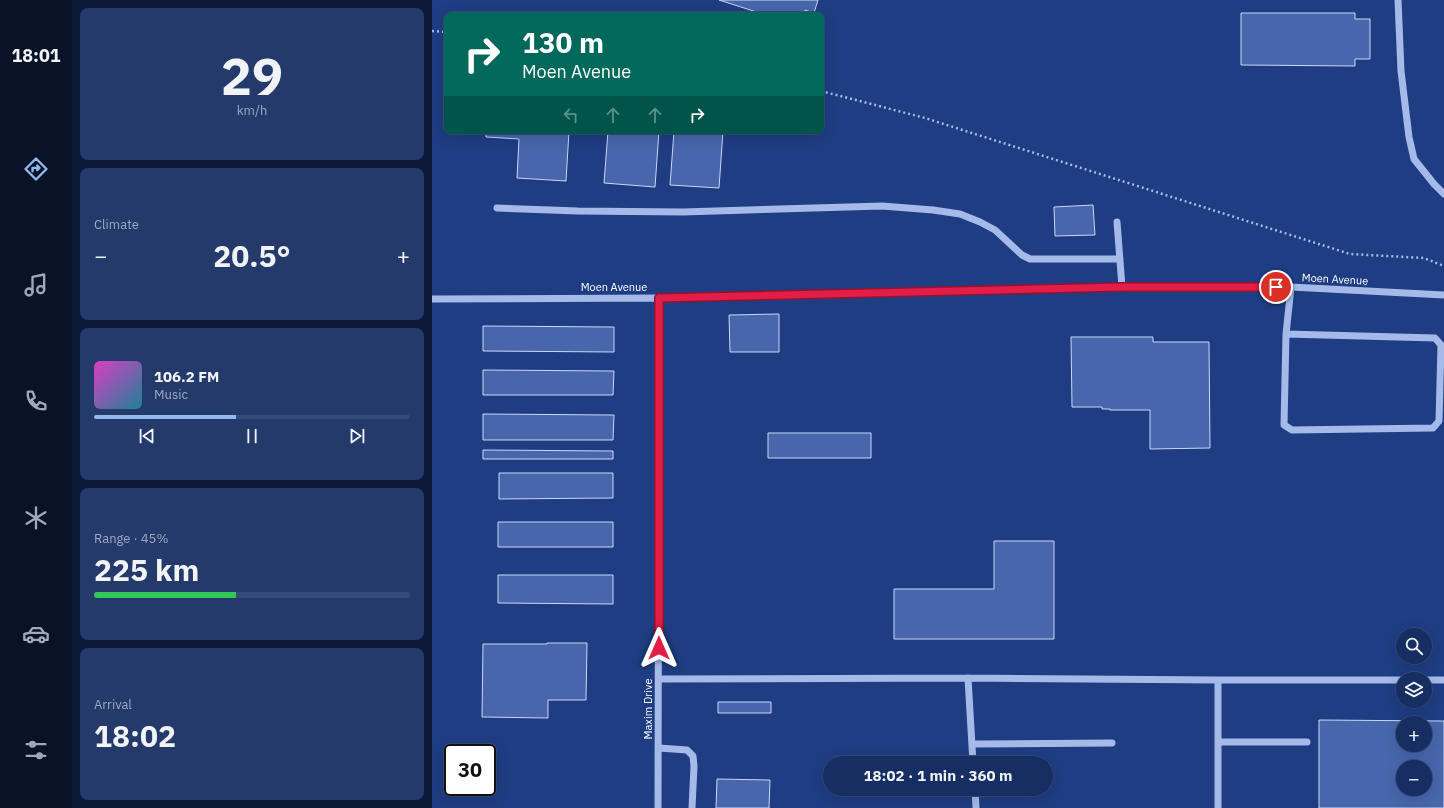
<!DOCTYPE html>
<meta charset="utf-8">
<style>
body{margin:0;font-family:"IBM Plex Sans",sans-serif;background:#233a6b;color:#f1f3f6;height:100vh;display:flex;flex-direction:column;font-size:15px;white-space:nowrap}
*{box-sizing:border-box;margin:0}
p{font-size:13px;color:#9ea8be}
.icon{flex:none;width:22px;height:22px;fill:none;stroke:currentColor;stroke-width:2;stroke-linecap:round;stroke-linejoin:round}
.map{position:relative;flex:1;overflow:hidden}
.panel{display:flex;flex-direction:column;gap:8px;padding:8px;background:#0c1936;width:360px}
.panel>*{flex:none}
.hud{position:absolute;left:12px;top:12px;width:380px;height:122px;border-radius:8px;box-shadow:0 4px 16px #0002,0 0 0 1px #354a77;background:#00695c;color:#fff;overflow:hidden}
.controls{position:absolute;left:964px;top:628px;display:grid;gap:8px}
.controls a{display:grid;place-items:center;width:36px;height:36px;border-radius:50%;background:#162e62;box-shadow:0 4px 16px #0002,0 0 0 1px #354a77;font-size:20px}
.speed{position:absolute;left:12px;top:744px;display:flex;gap:8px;font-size:20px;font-weight:700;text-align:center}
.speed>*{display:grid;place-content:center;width:52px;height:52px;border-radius:50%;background:#162e62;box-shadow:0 4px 16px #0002,0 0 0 1px #354a77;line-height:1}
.speed .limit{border:2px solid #111;border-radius:6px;background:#fff;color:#111}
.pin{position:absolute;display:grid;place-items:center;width:34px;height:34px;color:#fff;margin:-17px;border:2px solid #fff;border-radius:50%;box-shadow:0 1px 4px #0007}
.me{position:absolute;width:44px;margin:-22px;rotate:0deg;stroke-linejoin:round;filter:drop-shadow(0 0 3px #0008)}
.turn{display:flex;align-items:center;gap:14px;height:84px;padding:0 12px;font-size:18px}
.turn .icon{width:52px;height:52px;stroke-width:2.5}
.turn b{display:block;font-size:28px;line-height:34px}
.lanes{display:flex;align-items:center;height:38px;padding:0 12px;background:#0003;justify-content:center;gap:20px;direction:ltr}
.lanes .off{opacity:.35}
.big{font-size:30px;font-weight:700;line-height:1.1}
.panel .card{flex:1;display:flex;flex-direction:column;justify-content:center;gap:6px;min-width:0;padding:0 14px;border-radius:8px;background:#233a6b}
.panel .dial{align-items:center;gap:0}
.dial b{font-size:52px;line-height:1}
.song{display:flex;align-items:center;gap:12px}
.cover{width:48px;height:48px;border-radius:6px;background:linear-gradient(135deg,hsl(310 70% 55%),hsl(190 70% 35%))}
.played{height:4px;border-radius:2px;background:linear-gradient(90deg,#90b9f0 45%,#354a77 45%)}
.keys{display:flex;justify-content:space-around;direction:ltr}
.heat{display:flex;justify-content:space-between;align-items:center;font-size:22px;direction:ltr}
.charge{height:6px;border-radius:3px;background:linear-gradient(90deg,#34c759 45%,#354a77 0)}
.trip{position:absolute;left:391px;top:756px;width:230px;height:40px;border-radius:20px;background:#162e62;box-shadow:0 4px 16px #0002,0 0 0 1px #354a77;font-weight:700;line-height:40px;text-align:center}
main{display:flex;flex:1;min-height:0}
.menu{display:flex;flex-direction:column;width:72px;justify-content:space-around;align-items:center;background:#091227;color:#9ea8be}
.menu .icon{width:28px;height:28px}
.menu .current{color:#90b9f0}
.menu b{font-size:18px;color:#f1f3f6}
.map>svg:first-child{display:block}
.building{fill:#4766ac;stroke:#c9d8f7;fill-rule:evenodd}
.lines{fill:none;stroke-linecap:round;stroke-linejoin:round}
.path{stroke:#a5bae9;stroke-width:2.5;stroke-dasharray:2 3;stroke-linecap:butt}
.minor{stroke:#a5bae9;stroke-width:7}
.route-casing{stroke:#92132f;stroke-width:10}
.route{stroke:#e11d48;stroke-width:7}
.labels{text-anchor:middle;stroke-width:4;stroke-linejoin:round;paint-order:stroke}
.street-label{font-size:11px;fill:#fff;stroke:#1e3d83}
</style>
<main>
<nav class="menu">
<b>18:01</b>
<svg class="icon current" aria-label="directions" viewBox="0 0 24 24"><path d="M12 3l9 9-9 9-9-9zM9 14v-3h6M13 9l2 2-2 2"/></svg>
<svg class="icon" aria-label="music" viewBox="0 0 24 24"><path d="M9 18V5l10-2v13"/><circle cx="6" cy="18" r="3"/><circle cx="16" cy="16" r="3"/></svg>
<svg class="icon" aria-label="phone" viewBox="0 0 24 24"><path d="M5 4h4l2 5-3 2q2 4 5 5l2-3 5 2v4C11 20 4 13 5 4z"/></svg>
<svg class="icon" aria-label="climate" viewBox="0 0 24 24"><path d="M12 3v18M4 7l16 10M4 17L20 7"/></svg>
<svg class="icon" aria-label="car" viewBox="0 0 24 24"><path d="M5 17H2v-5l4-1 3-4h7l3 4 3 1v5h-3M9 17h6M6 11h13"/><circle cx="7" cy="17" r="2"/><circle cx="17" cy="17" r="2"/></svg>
<svg class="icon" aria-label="filters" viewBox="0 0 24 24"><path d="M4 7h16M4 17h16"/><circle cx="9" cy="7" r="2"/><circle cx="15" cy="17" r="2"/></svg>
</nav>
<section class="panel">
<div class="card dial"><b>29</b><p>km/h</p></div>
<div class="card"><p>Climate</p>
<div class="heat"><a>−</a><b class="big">20.5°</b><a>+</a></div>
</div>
<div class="card">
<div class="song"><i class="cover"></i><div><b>106.2 FM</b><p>Music</p></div></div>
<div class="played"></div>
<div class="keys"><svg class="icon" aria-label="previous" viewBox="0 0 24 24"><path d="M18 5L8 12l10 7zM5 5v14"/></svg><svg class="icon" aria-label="pause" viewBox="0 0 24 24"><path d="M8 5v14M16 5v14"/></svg><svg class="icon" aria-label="next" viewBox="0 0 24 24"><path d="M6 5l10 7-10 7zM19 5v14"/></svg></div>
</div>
<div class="card"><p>Range · 45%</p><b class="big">225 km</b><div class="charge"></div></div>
<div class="card"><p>Arrival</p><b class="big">18:02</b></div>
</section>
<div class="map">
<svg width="1012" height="808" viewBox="0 0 1012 808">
<rect width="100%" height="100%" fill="#1e3d83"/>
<path class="building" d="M287,0H386L382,13L373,10L371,15H334Z
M809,13H923V19H938V59H923V66L809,65Z
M54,131H137L134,181L85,178L87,139L54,137Z
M176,131H227L223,187L172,183Z
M242,131H291L287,188L238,185Z
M661,205L663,235L623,236L622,207Z
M347,314V352H298L297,315Z
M51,326L182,327V352L51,351Z
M639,337H721V342H777L778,448L718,449V410H678V409H670V407H640Z
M51,370L182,371L181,395H51Z
M51,414L182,415L181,440H51Z
M336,433H439V458H336Z
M51,450L181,451V459H51Z
M67,473H181V498L67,499Z
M66,522H181V547H66Z
M562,541H622V639H462V589H562Z
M66,575H181V604L66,603Z
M115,643H155L154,700H116V718L50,717L51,644H115Z
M286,702H339V713H286Z
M887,720L1012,721V808H887ZM971,723H993V745H971ZM971,767H993V789H971Z
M285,779L338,780L337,808H284Z"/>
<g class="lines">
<path class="path" d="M0,31L15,32
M389,91L493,118L918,254L992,258L1012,266"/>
<path class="minor" d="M966,0L969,71L977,137L982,159L1002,184L1012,194
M65,208L146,211L251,212L450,206L501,210L528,214L548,222L563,230L590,255L598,259H688
M685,222L690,287
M0,299L227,298L690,287H859L1012,295
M854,334L1003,338L1009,345L1007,421L1001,428L860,430L852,425L854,334L859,287
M536,678L541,763
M227,679L536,678L786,680V808
M786,680H971
M993,680H1012
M786,742H875
M540,744L680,743
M227,748L255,750L261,756L262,766L260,808
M543,789L544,808
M226,808L227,298"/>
</g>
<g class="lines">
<g class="route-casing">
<path id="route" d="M227,648V298L690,287H844"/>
</g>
<use href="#route" class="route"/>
</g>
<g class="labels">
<g class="street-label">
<text transform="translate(903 279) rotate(3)" y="4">Moen Avenue</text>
<text x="182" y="291">Moen Avenue</text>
<text transform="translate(216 709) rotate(-90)" y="4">Maxim Drive</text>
</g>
</g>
</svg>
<div class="controls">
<a><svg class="icon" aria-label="search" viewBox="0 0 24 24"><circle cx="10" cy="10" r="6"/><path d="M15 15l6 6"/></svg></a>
<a><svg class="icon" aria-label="layers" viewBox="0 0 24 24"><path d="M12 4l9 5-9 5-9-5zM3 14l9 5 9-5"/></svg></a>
<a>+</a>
<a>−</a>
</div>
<div class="speed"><div class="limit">30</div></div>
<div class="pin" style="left:844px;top:287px;background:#d93025"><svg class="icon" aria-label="arrive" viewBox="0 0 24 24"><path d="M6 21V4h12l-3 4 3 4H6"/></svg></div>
<svg class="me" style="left:227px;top:648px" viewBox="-20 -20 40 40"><path d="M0-17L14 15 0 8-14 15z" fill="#e11d48" stroke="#fff" stroke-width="4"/></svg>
<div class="trip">18:02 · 1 min · 360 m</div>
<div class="hud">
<div class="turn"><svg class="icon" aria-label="right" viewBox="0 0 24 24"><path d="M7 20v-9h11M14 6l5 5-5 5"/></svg><div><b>130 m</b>Moen Avenue</div></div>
<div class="lanes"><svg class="icon off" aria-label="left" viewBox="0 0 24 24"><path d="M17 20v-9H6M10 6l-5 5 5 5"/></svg><svg class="icon off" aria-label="ahead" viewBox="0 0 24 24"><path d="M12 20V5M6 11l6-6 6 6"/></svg><svg class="icon off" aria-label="ahead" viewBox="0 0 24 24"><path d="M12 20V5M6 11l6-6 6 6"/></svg><svg class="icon" aria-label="right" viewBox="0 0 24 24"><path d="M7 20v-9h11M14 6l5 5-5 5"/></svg></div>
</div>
</div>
</main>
